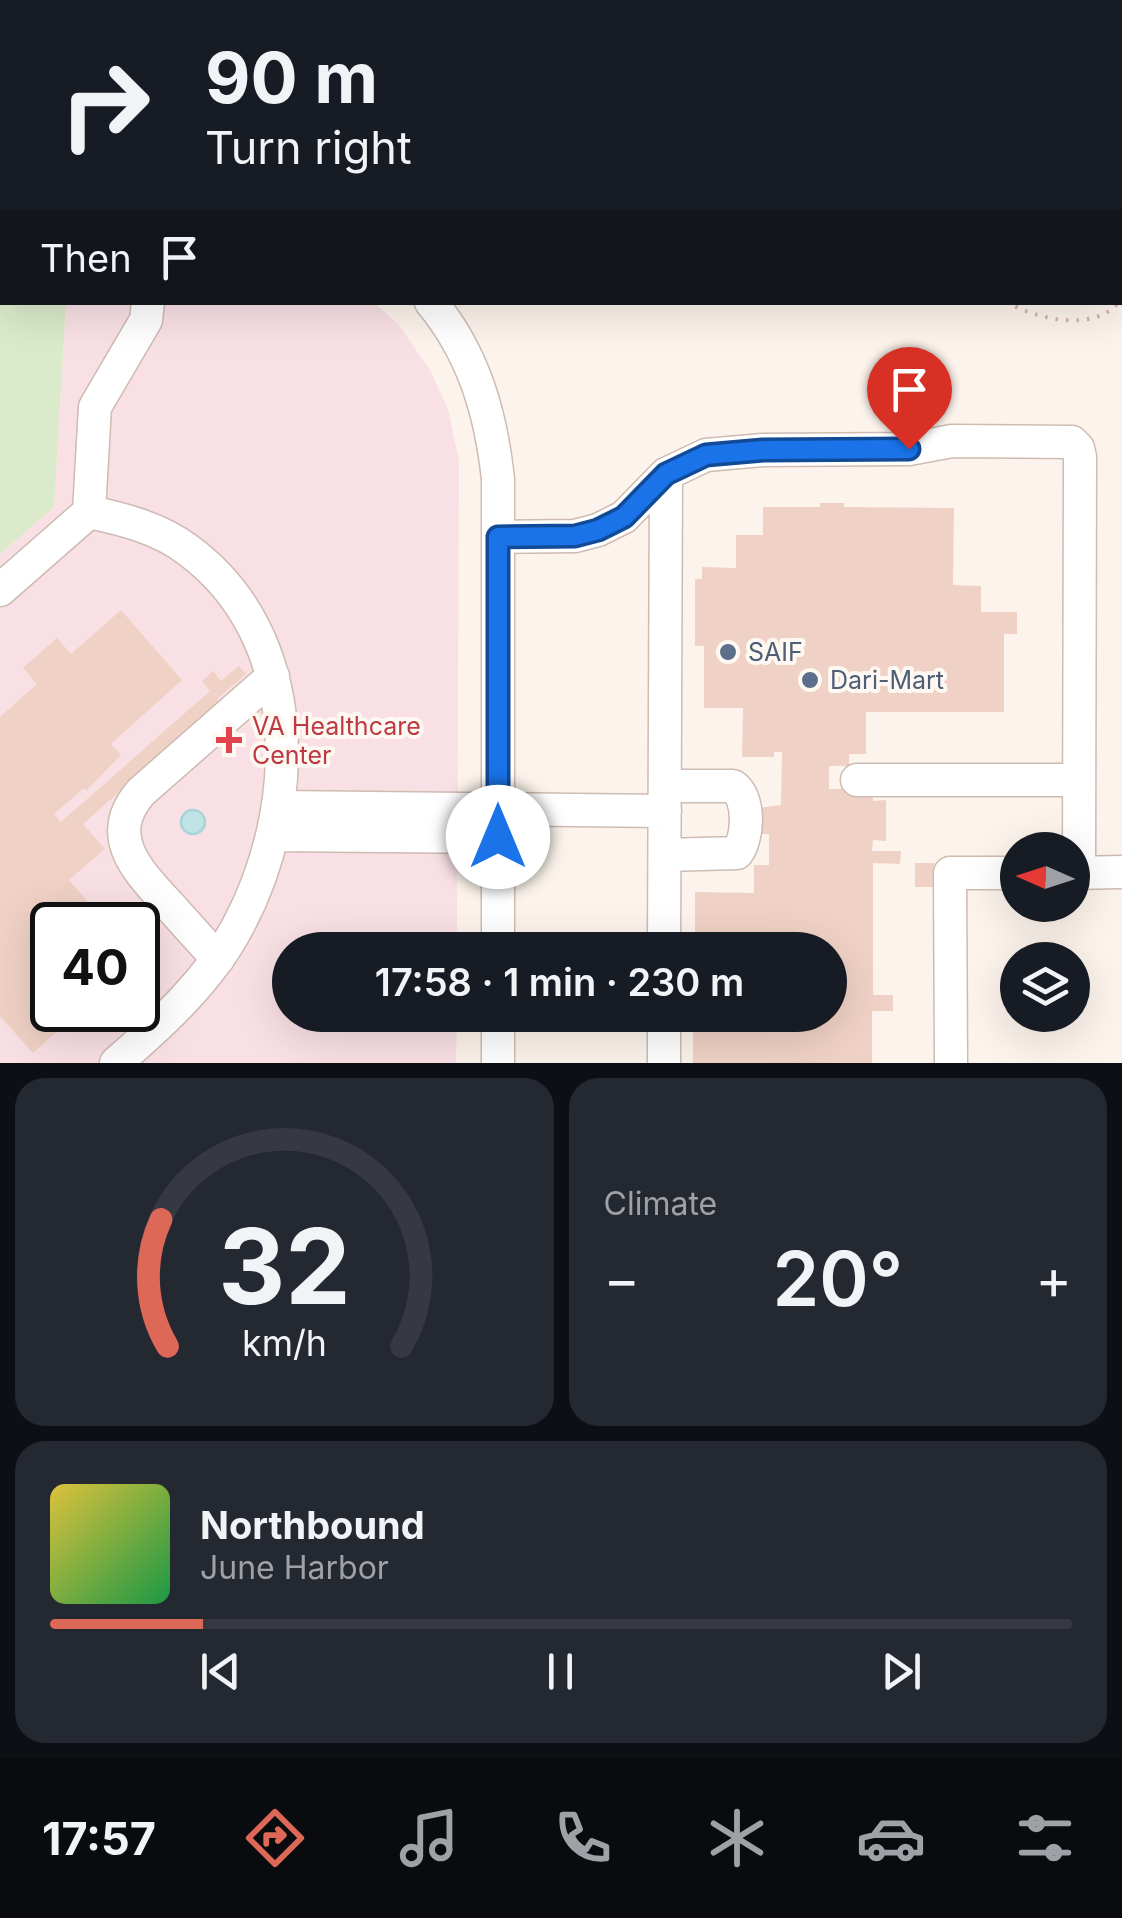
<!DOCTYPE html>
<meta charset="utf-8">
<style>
body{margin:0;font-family:Inter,sans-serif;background:#242831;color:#f1f3f6;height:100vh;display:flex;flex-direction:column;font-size:38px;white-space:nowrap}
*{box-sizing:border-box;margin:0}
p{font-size:32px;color:#9ea1a6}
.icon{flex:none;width:55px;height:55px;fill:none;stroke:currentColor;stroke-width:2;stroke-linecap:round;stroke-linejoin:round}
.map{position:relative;height:1063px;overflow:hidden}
.panel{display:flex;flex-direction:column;gap:15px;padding:15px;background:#0d0f14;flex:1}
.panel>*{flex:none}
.banner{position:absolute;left:0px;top:0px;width:1122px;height:305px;box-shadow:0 10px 40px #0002;background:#171b24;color:#f1f3f6;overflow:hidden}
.needle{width:65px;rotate:273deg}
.fabs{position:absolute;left:1000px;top:832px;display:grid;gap:20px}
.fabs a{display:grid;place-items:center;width:90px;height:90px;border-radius:50%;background:#171b24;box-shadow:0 10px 40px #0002;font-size:50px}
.speed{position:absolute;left:30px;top:902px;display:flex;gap:20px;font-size:50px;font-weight:700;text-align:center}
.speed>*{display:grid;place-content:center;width:130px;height:130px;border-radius:50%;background:#171b24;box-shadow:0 10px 40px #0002;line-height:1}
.speed .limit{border:5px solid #111;border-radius:15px;background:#fff;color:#111}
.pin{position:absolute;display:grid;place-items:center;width:85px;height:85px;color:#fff;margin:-102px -42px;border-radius:50% 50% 50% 0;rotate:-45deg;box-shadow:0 0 10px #0007}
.pin .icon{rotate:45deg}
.me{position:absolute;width:110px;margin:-55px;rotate:0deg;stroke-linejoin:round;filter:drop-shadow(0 0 8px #0008)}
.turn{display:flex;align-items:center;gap:35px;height:210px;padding:0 40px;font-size:45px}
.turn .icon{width:130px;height:130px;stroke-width:2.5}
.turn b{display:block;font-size:70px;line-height:85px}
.then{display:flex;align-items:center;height:95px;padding:0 40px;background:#0003;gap:20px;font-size:38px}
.big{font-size:75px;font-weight:600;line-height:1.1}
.panel .tile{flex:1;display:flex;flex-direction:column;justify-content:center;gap:15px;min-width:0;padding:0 35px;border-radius:30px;background:#242831}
.panel .dial{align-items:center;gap:0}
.dial svg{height:260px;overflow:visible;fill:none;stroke:#363941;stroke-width:7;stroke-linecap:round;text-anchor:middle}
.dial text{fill:#f1f3f6;stroke:none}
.song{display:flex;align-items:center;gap:30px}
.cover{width:120px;height:120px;border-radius:15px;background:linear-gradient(135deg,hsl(50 70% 55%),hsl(140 70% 35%))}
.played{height:10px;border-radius:5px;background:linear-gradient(90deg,#de6858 15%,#363941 15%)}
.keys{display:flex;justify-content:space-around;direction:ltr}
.heat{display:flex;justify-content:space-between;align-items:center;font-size:55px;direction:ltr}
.panel .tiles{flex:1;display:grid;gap:15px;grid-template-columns:1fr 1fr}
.tile:last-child{grid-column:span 2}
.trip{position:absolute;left:272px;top:932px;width:575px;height:100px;border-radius:50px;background:#171b24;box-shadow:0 10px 40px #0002;font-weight:600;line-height:100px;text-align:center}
.tabs{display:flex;height:160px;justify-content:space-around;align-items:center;background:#090b0e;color:#9ea1a6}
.tabs .icon{width:70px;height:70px}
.tabs .selected{color:#de6858}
.tabs b{font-size:45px;color:#f1f3f6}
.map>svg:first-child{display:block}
.medical{fill:#f9e0e5;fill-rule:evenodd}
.green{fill:#daeaca}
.water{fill:#c0e4e5;stroke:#a7d4d7;stroke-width:2.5}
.building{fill:#f0d1c5}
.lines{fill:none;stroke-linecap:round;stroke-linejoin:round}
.minor-casing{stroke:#cebbb1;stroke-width:35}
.path{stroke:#d6b4a7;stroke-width:4;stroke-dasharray:2.5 8;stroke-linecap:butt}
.minor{stroke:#fff;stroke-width:32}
.route-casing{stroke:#114b97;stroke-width:25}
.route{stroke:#1a73e8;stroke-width:18}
.service-dot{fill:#5c6f8a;stroke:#fef8f2;stroke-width:4}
.health-dot{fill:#e0444e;stroke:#fef8f2;stroke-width:4}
.labels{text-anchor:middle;stroke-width:8;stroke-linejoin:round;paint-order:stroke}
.service-label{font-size:25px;fill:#4e5e75;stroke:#fef8f2;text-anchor:start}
.health-label{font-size:25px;fill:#be3a42;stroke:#fef8f2;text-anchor:start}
</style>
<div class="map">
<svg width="1122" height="1063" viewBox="0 0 1122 1063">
<rect width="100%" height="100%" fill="#fcf4ec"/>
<path class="medical" d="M66,303H375L399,325L430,370L448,409L459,461L457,950H290V1015H457L456,1063H0V554L54,506ZM52,925H138V1010H52Z"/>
<path class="green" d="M0,228L2,302L66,303L54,507L0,554Z"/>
<path class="water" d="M181 822a12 12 0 1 1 24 0a12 12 0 1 1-24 0Z"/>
<path class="building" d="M820,503H844V507L954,508L953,585L981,586V612H1017V634H1004V712H866V754H849V766H829V789H873V801L886,800V841L873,840L872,851H901L900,864L873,863V995H893V1011H872V1063H693V1031L698,1032L695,1015H830V950H695V892L754,893V865H769V834H751V809L781,805L782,752H774V757H742L743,708H704V646H695V579H702V567L736,568V535H763V507H820Z
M121,610L182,680L111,744L121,755L86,791L84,788L54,814L61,822L210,691L202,681L213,671L221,681L239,666L246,674L217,699L220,703L83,824L105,849L69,880L88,902L76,913L87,925H52V1010H81L33,1053L0,1016V717L37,684L23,668L57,638L71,654Z
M915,863H934V887H915Z"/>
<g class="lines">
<g class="minor-casing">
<path id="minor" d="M732,0V2
M19,2L20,0
M78,2V0
M514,2L515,0
M0,188H2
M431,302C474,354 491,414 498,479V950
M89,512L95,407L146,320L148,302
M498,537L575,536L598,530L624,517L666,474L706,455L763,450L909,449L952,441L1072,442L1078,448L1080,457L1079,872
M0,590L89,512C123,519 159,528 188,550C306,637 301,808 238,926C209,981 162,1023 116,1063
M857,780H1079
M279,807L665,811
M273,835L498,837
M665,855L737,853C749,837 750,797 733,786H665
M1072,873L1122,872
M664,950L666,474
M218,959C202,942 186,924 170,906C139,872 102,837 141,792L273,676
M498,1063V1015
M664,1063V1015
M951,1063L950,873H1018"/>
</g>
<path class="path" d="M784,0V2
M1006,302C1037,319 1093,333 1119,302"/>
<use href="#minor" class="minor"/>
</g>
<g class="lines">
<g class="route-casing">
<path id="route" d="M498,837V537L575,536L598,530L624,517L666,474L706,455L763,450L909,449"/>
</g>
<use href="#route" class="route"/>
</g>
<g class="service-dot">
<circle cx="728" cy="652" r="10"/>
<circle cx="810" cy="680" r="10"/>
</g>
<path class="health-dot" d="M224 725h10v10h10v10h-10v10h-10v-10h-10v-10h10z"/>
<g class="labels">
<g class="service-label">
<text x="748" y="661">SAIF</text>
<text x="830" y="689">Dari-Mart</text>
</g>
<g class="health-label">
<text x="252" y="735">VA Healthcare<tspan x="252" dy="29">Center</tspan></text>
</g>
</g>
</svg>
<div class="fabs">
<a><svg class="needle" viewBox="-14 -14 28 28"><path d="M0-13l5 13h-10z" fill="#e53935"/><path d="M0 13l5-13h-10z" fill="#9ea1a6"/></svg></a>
<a><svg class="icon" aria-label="layers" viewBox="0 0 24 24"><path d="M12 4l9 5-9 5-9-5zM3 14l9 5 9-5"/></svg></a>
</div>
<div class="speed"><div class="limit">40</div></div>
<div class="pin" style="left:909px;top:449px;background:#d93025"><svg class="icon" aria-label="arrive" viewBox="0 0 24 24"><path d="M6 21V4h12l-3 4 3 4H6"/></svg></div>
<svg class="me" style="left:498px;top:837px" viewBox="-20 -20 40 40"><circle r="19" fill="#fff"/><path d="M0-13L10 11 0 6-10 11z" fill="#1a73e8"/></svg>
<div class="trip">17:58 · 1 min · 230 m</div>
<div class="banner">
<div class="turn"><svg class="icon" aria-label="right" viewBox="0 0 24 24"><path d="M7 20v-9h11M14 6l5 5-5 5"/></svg><div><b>90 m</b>Turn right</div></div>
<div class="then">Then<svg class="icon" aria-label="arrive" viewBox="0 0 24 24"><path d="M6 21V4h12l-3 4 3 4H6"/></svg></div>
</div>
</div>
<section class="panel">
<div class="tiles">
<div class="tile dial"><svg viewBox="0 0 100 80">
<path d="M14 69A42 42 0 1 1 86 69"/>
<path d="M14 69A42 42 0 0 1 12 30" stroke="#de6858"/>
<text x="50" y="56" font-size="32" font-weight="700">32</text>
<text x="50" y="72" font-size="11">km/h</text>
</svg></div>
<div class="tile"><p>Climate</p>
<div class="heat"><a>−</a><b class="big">20°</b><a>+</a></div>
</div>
<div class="tile">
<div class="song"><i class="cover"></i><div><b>Northbound</b><p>June Harbor</p></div></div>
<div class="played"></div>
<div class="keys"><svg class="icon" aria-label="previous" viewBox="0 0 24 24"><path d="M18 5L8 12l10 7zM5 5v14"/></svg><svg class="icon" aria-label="pause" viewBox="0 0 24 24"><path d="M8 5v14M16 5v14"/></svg><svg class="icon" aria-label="next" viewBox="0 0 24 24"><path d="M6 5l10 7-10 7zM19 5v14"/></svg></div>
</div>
</div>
</section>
<nav class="tabs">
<b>17:57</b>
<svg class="icon selected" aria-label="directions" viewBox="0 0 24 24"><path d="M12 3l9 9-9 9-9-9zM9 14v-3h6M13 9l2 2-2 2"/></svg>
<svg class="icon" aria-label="music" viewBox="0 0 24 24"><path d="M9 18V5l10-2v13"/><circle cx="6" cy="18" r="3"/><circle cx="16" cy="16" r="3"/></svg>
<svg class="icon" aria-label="phone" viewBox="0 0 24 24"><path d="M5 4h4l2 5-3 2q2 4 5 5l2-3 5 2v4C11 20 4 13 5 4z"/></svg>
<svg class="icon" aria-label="climate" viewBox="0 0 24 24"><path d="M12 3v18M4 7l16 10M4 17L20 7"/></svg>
<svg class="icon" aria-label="car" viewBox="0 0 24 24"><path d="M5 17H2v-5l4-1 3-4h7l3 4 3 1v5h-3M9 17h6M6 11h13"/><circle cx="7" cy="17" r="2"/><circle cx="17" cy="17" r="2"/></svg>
<svg class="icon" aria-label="filters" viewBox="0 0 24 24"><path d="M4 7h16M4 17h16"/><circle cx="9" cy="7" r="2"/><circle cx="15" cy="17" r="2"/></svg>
</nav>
